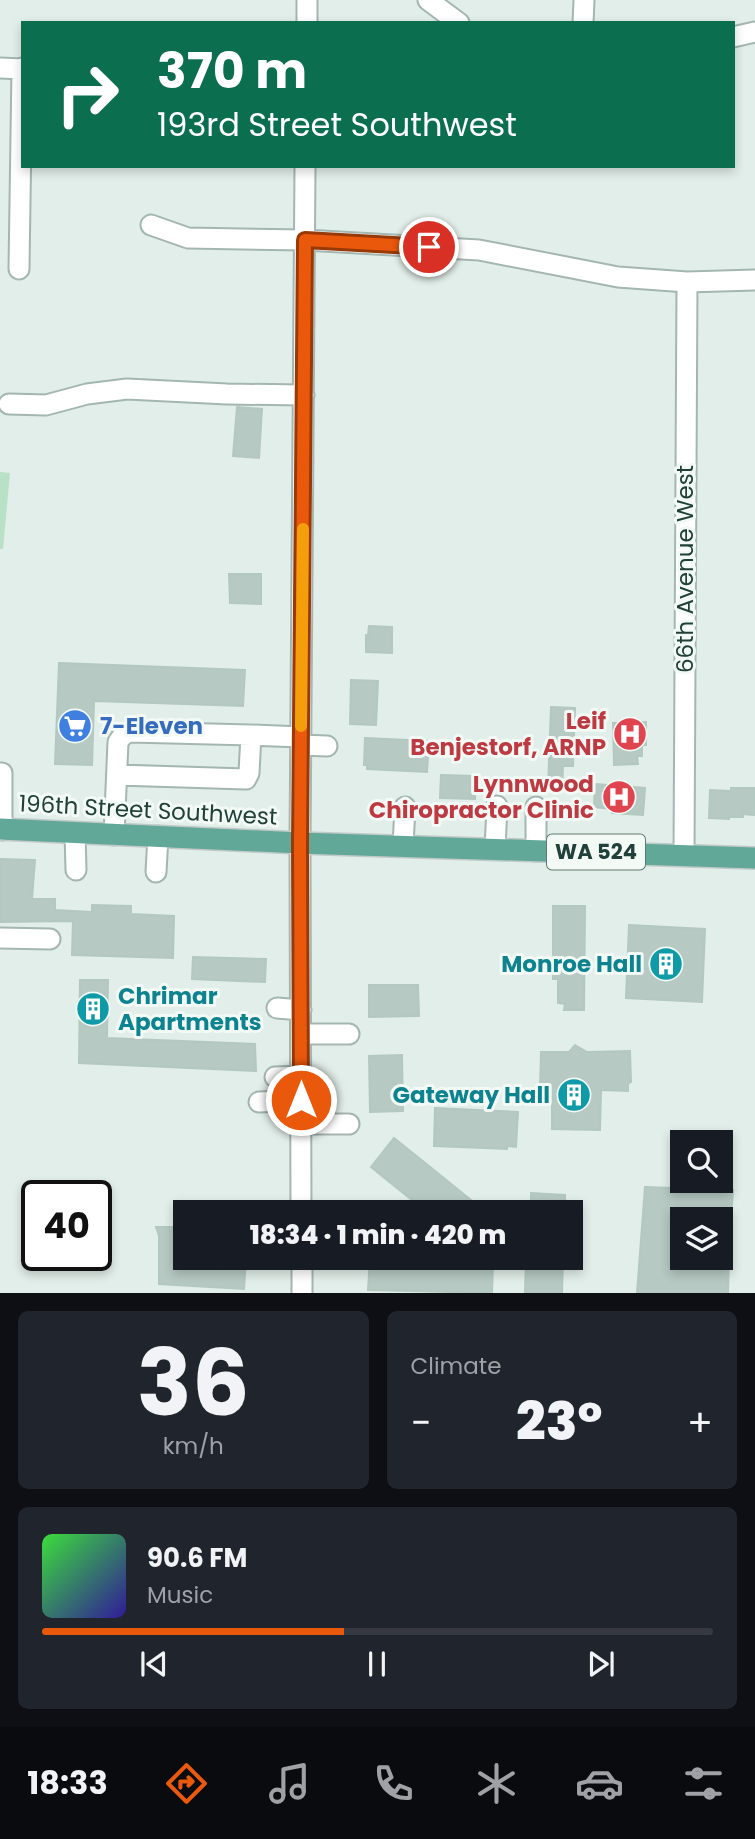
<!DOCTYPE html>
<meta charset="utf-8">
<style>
body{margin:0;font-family:Poppins,sans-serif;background:#20242c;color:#f1f3f6;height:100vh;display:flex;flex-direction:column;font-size:26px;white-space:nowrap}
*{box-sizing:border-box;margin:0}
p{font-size:23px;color:#9ea1a6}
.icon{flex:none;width:38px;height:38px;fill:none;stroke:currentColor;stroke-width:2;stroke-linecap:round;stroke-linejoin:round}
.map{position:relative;height:1293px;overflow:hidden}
.sheet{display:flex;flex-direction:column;gap:18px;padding:18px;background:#0d0f14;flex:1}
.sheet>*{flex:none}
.hud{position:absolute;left:21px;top:21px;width:714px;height:147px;border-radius:0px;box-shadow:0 4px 10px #0003;background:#0b6e4f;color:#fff;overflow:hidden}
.controls{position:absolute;left:670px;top:1130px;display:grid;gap:14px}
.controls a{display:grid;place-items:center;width:63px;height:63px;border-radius:0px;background:#171b24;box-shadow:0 4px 10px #0003;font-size:35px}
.speed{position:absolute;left:21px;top:1180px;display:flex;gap:14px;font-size:35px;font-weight:700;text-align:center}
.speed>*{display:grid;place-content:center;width:91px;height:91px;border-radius:50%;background:#171b24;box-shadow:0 4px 10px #0003;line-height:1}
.speed .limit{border:4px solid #111;border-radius:10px;background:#fff;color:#111}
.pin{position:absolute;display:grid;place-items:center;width:60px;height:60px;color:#fff;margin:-30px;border:4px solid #fff;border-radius:50%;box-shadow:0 2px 7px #0007}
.me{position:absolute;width:77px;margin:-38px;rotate:0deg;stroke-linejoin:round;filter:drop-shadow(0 0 5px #0008)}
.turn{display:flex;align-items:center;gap:24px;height:147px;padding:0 21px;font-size:32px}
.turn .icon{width:91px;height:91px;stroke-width:2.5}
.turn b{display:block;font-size:49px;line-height:60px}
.big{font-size:52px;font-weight:800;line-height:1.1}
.sheet .tile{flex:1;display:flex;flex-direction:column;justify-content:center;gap:10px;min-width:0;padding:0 24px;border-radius:10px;background:#20242c}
.sheet .dial{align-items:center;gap:0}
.dial b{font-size:91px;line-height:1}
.song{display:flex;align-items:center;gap:21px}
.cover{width:84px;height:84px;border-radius:10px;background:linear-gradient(135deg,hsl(120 70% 55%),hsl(250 70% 35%))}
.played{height:7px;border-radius:4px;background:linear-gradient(90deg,#ea580c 45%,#363941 45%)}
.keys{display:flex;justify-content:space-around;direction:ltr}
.heat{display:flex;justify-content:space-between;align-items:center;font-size:38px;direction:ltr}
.sheet .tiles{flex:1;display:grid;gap:18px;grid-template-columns:1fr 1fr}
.tile:last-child{grid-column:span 2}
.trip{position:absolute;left:173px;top:1200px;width:410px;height:70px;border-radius:0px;background:#171b24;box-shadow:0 4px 10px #0003;font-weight:800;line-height:70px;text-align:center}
.menu{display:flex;height:112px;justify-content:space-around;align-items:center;background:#090b0e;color:#9ea1a6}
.menu .icon{width:49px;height:49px}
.menu .current{color:#ea580c}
.menu b{font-size:32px;color:#f1f3f6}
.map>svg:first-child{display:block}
.green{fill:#b8e1c5}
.building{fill:#b6c9c2;stroke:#b3c8c0;stroke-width:2}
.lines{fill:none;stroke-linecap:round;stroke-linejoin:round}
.minor-casing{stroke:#a4b6b1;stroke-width:23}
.major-casing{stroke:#c1cac8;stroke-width:24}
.minor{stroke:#fff;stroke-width:19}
.major{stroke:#61a898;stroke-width:21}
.route-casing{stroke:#983908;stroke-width:18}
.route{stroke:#ea580c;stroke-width:12}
.slow{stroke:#f59e0b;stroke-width:12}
.labels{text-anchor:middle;stroke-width:6;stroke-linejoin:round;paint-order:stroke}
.shield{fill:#f3faf6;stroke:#5f7872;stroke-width:2}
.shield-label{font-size:21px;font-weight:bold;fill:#204039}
.street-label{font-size:23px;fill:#204039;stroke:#f3faf6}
.health-label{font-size:23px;font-weight:bold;fill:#be3a42;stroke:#f3faf6;text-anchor:end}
.shop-label{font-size:23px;font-weight:bold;fill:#366cbe;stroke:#f3faf6;text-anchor:start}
.culture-label{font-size:23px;font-weight:bold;fill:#0d838f;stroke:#f3faf6;text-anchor:end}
</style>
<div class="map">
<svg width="755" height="1293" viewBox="0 0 755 1293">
<rect width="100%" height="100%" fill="#e2eee9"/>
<path class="green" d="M0,472L10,473L3,549H0Z"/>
<path class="building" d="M237,407L262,409L259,458L233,456Z
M229,574H261V604L230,603Z
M369,626L392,627V653L366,652V635H368Z
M59,663L245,670L243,706L94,701L92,765L55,764Z
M351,680L378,681L376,725L350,724Z
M551,707L575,708L573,766H563L562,789L548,788Z
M646,722V745H642V756H637L638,764L614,765L613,723Z
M365,738L429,741L427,772L367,769V765H364Z
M441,775L476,776L475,799L440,798Z
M595,784L645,788L643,815L612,813V809L594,807Z
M731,788H755V815L743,814V817H729V819L709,818L710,790L731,791Z
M0,859L35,860L32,899H55V910L92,912V905L131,906V914L174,916L173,958L72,955L73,921L0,922Z
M553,906H585L584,1010H564L565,1004L558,1003V979H553Z
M629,925L705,929L702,1002L626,998Z
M193,957L266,959L265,982L192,979Z
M80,980H108L107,1038L255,1044L256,1071L79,1063Z
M369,985H418L419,1016L369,1017Z
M575,1045L587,1052L630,1051L631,1082L628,1084V1091L601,1090L600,1130L552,1129V1091L540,1090L541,1052H569Z
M402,1055L403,1111L370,1112L369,1056Z
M435,1108L518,1112L516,1147L507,1146V1149L434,1146Z
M394,1138L424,1162L487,1213H428L371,1167Z
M645,1187L733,1190L731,1220H682V1258H729L728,1293H637Z
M531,1193L565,1195V1213H531Z
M156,1227H183L184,1267L218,1270L219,1258H246L244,1289L159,1284V1236Z
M370,1258H484L483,1262H493L492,1293L368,1290Z
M526,1258H563L562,1293H525Z"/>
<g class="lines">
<g class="minor-casing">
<path id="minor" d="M428,0L459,23
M307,23V0
M583,23L584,0
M733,37L755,32
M0,68L23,69
M151,225L188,238L305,240L479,250L618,277L687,282L755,280
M19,269L22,68
M9,404L46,405L87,394L127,389L227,394L304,395
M251,735L301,737
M301,745L327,746
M0,773H2V830
M75,833L76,870
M114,835L118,742L123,735L130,732L251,735L249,773L246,779L117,775
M403,846L405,807
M495,849L497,806
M536,851V807
M684,855L687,282
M156,872L158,836
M0,938L50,939
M277,1008L301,1010
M301,1034H349
M275,1077L301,1076
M259,1102L301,1100
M301,1124H349
M301,1213L300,843L305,166
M302,1258V1293"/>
</g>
<g class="major-casing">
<path id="major" d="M0,829L300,843L755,858"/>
</g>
<use href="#minor" class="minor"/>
<use href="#major" class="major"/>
</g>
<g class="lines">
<g class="route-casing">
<path id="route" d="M301,1100L300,843L305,240L429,247"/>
</g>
<use href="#route" class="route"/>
<path class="slow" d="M301,726L303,529"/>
</g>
<defs>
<g id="supermarket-disc" transform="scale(1.75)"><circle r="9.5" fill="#3f7fe0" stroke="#f3faf6"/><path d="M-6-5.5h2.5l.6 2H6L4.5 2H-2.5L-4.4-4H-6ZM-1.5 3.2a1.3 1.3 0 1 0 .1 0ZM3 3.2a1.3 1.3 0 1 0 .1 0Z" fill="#fff"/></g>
<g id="hospital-disc" transform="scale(1.75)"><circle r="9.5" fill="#e0444e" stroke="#f3faf6"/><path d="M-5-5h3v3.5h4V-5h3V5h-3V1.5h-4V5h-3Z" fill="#fff"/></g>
<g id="building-disc" transform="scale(1.75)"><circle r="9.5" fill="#0f9aa8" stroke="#f3faf6"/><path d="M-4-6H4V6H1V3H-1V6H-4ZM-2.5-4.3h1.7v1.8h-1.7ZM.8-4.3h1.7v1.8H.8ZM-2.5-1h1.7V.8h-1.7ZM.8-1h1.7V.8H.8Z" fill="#fff"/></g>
</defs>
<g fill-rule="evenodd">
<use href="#supermarket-disc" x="75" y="726"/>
<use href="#hospital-disc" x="630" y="734"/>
<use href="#hospital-disc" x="619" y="797"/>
<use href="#building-disc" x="666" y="964"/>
<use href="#building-disc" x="93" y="1009"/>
<use href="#building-disc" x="574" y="1095"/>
</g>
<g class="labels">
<rect class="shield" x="547" y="834.5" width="98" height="35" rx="5"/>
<g class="shield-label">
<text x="596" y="859">WA 524</text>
</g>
<g class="street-label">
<text transform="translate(685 569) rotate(-90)" y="8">66th Avenue West</text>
<text transform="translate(148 810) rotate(3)" y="8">196th Street Southwest</text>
</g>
<g class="health-label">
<text x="606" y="729">Leif<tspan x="606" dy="26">Benjestorf, ARNP</tspan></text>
<text x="594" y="792">Lynnwood<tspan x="594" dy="26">Chiropractor Clinic</tspan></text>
</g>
<g class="shop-label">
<text x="100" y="734">7-Eleven</text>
</g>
<g class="culture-label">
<text x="642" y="972">Monroe Hall</text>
<text x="118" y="1004" text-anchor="start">Chrimar<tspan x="118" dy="26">Apartments</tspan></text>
<text x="550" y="1103">Gateway Hall</text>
</g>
</g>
</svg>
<div class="controls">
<a><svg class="icon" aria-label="search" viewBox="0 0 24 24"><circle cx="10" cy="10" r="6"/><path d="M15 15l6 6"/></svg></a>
<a><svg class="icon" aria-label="layers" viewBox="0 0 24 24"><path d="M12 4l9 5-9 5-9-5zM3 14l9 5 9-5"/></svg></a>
</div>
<div class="speed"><div class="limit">40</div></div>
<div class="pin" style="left:429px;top:247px;background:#d93025"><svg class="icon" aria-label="arrive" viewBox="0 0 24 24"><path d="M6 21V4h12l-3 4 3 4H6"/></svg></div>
<svg class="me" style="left:301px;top:1100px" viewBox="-20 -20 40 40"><circle r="17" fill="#ea580c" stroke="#fff" stroke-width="3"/><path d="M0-11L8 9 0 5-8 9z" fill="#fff"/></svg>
<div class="trip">18:34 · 1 min · 420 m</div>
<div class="hud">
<div class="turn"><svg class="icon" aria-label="right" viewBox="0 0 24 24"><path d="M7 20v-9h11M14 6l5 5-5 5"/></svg><div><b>370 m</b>193rd Street Southwest</div></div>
</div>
</div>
<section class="sheet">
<div class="tiles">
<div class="tile dial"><b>36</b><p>km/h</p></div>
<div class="tile"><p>Climate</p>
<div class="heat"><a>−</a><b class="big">23°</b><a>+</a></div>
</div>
<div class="tile">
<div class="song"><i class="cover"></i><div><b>90.6 FM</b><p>Music</p></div></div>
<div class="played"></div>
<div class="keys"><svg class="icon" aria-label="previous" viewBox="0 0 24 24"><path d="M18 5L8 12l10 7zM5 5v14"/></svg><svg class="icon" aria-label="pause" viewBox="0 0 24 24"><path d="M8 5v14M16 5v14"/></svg><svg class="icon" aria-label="next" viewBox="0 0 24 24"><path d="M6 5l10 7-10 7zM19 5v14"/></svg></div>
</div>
</div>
</section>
<nav class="menu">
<b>18:33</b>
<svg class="icon current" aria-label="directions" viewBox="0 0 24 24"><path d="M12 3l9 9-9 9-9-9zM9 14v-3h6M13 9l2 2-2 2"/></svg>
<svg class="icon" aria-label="music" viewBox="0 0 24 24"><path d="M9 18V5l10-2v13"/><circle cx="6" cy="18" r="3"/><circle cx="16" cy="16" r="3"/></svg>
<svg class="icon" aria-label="phone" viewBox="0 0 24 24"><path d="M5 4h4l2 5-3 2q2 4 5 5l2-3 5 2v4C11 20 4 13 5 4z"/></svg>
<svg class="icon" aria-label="climate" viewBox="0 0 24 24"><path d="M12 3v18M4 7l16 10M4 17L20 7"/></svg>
<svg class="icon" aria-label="car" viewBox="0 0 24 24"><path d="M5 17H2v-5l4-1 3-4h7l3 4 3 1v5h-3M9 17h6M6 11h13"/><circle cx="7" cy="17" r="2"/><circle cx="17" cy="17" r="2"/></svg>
<svg class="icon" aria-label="filters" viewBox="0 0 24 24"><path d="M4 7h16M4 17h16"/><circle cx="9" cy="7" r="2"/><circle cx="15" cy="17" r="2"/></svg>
</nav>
